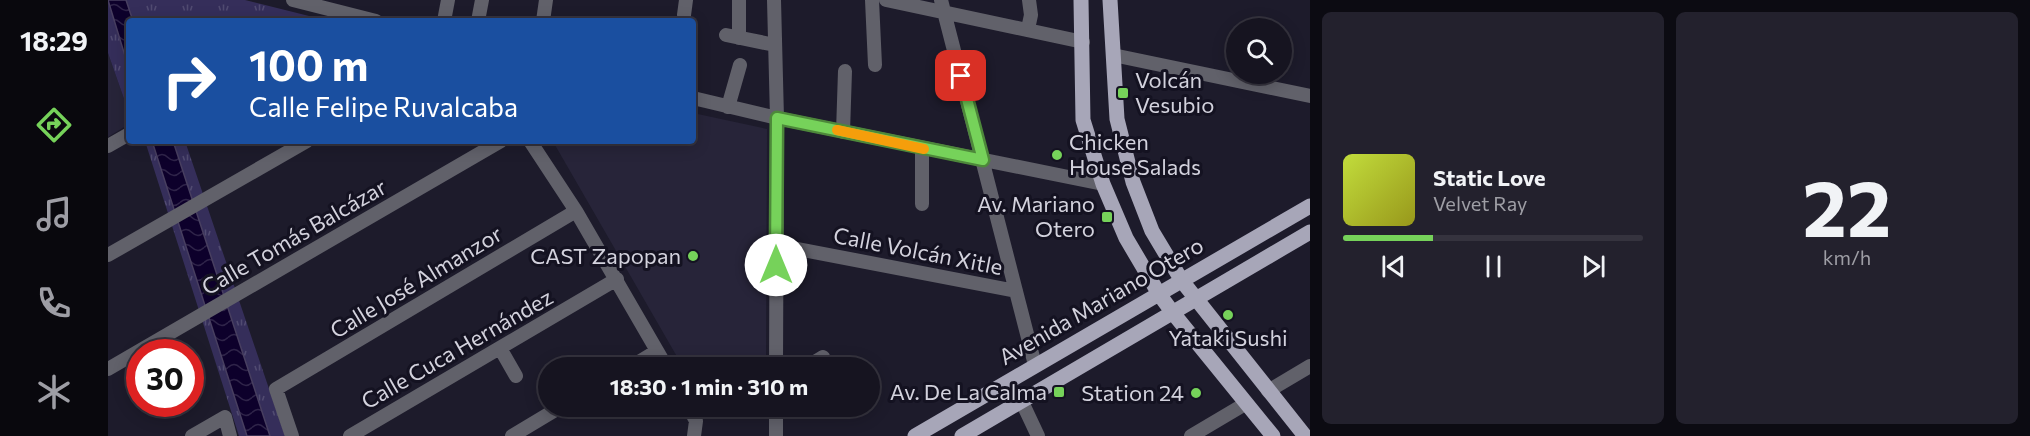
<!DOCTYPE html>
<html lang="es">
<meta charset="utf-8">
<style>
body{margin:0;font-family:Commissioner,sans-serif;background:#23212d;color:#f1f3f6;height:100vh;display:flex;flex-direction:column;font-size:22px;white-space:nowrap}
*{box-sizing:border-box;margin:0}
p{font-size:20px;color:#9e9ea5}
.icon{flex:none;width:33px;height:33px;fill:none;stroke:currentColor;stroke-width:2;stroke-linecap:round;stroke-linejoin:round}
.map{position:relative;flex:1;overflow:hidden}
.sheet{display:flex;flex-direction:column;gap:12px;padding:12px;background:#0c0b12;width:720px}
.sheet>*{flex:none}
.hud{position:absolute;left:18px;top:18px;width:570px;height:126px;border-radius:6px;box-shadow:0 3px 15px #0003,0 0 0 2px #35333e;background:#1a4fa0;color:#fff;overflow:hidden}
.tools{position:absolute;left:1118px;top:18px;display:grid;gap:12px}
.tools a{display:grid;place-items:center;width:66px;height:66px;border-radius:50%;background:#161420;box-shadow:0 3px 15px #0003,0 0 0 2px #35333e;font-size:30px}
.speed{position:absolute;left:18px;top:339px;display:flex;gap:12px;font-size:30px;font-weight:700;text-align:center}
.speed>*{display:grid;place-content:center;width:78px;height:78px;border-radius:50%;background:#161420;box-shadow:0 3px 15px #0003,0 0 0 2px #35333e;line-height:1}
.speed .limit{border:9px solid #d22;background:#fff;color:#111}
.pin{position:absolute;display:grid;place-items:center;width:51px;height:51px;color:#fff;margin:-26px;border-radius:12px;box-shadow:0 3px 9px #0006}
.me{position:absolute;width:66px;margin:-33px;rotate:0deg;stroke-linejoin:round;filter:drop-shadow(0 0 4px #0008)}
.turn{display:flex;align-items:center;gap:21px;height:126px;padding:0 24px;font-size:27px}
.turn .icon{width:78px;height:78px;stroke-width:2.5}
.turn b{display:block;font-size:42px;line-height:51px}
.sheet .tile{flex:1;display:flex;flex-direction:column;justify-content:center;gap:9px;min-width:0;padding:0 21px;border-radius:9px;background:#23212d}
.sheet .dial{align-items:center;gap:0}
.dial b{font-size:78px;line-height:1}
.song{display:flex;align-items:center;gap:18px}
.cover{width:72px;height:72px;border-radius:9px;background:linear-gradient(135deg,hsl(70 70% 55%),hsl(60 70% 35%))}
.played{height:6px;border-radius:3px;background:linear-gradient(90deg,#76d25a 30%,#35333e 30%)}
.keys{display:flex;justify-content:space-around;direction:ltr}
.sheet .tiles{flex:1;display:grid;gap:12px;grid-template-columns:repeat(2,1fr)}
.trip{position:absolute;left:430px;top:357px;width:342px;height:60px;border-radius:30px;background:#161420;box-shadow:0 3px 15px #0003,0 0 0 2px #35333e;font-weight:700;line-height:60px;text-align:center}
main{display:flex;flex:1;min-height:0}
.tabs{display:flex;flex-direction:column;width:108px;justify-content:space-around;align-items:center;background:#09080d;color:#9e9ea5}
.tabs .icon{width:42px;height:42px}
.tabs .selected{color:#76d25a}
.tabs b{font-size:27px;color:#f1f3f6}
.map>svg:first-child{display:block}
.built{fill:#272439}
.grass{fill:url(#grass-tufts)}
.water{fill:url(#water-waves);stroke:#483f60;stroke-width:1.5}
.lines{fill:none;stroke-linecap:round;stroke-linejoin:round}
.minor{stroke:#61616a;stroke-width:14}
.major{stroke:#a7a6b8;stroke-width:15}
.route-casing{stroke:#4d883a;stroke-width:15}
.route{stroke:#76d25a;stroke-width:10}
.slow{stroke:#f59e0b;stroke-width:10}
.poi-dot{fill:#76d25a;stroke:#141221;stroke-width:2}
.labels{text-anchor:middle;stroke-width:6;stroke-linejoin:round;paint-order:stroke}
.poi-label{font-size:22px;fill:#d3d2dd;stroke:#141221;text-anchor:end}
.street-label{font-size:22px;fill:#d3d2dd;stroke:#141221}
</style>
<main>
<nav class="tabs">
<b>18:29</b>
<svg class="icon selected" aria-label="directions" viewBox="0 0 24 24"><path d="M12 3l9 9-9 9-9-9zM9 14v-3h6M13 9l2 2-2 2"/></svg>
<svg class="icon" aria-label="music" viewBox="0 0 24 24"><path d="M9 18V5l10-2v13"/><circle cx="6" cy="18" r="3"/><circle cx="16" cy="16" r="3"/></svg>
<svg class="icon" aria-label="phone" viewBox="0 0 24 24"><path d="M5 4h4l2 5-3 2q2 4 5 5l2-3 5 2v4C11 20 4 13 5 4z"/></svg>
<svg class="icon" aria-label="climate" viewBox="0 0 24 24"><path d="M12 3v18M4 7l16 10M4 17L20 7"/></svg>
</nav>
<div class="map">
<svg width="1202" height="436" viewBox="0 0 1202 436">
<defs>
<pattern id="grass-tufts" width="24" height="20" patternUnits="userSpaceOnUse" patternTransform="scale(1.5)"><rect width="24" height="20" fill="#352e5a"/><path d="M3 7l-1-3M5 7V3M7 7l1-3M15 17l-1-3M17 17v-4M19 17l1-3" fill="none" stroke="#514b71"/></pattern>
<pattern id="water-waves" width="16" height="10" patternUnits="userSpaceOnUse" patternTransform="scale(1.5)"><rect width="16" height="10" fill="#0d002b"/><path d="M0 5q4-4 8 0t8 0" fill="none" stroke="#2f2449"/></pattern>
</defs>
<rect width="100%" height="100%" fill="#1d1b2b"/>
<path class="built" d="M0,53L21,113V124L0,137Z
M585,113L659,129L658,367H575L447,145L448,141H585Z
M597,407H657V419H602Z"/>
<path class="grass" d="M0,0H137L205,17L206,21H21V113L0,53Z
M37,141H77L177,436H131Z"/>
<path class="water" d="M0,0H18L25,21H21V69Z
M44,141H65L162,436H139Z"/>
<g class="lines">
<path class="minor" d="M185,0L268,21
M631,0V38
M666,0L669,118L668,368
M764,0L767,65
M778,0L975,42
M833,0L927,365
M576,15L578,0
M336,21L340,0
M370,21L374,0
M435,21L438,0
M920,29L923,15L921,0
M618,35L667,45
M1005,55L1202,96
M585,98L669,118L995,184
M620,107L632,65
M735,132L737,71
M422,141L468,211L559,368
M0,146L21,134
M814,148V204
M669,245L908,291
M0,255L199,141
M392,348L408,376
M521,368L549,351
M697,368L715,357
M0,369L393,141
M1160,391L1202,366
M914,402L930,436
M580,406L588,421L586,436
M84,436L117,417L122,436
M184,436L168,389L468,211
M242,436L509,279
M404,436L454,406
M668,436V406
M1083,436L1137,404"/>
<path class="major" d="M973,0L975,120L995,184L1018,238L1051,294L1065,313L1165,436
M1002,0L1009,119L1025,182L1044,231L1074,281L1197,436
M807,436L1202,206
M854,436L1202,232"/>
</g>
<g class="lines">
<g class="route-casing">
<path id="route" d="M668,265L669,118L875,160L853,76"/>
</g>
<use href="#route" class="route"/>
<path class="slow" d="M729,130L816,149"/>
</g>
<g class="poi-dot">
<rect x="1009" y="87" width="12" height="12" rx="3"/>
<circle cx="949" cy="155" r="6"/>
<rect x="993" y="211" width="12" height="12" rx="3"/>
<circle cx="585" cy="256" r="6"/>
<circle cx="1120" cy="315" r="6"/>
<rect x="945" y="386" width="12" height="12" rx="3"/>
<circle cx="1088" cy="393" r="6"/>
</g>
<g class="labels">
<g class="poi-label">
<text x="1027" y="88" text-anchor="start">Volcán<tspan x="1027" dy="25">Vesubio</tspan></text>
<text x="961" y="150" text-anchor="start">Chicken<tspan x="961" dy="25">House Salads</tspan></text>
<text x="987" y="212">Av. Mariano<tspan x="987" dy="25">Otero</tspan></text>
<text x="573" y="264">CAST Zapopan</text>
<text x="1120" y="346" text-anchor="middle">Yataki Sushi</text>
<text x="939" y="400">Av. De La Calma</text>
<text x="1076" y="401">Station 24</text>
</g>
<g class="street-label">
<text transform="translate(186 237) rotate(-30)" y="8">Calle Tomás Balcázar</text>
<text transform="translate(810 251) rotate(11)" y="8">Calle Volcán Xitle</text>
<text transform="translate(308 282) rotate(-31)" y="8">Calle José Almanzor</text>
<text transform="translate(993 301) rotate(-30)" y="8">Avenida Mariano Otero</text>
<text transform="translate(349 349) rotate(-30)" y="8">Calle Cuca Hernández</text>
</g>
</g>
</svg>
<div class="tools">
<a><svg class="icon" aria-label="search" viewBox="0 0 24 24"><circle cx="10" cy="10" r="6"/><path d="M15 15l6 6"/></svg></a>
</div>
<div class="speed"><div class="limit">30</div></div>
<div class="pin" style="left:853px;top:76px;background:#d93025"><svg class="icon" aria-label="arrive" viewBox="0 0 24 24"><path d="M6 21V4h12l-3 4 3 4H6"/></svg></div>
<svg class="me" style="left:668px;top:265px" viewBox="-20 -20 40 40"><circle r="19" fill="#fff"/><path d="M0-13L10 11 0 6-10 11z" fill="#76d25a"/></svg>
<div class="trip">18:30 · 1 min · 310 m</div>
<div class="hud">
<div class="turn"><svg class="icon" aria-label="right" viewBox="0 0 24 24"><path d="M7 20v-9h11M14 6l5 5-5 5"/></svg><div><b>100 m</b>Calle Felipe Ruvalcaba</div></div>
</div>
</div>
<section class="sheet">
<div class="tiles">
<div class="tile">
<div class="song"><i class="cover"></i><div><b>Static Love</b><p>Velvet Ray</p></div></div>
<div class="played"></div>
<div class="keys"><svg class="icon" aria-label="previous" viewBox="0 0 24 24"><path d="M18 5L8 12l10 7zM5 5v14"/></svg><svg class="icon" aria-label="pause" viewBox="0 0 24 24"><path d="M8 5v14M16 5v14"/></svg><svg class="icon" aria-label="next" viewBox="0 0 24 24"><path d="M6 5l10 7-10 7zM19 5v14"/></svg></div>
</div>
<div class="tile dial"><b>22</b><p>km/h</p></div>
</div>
</section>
</main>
